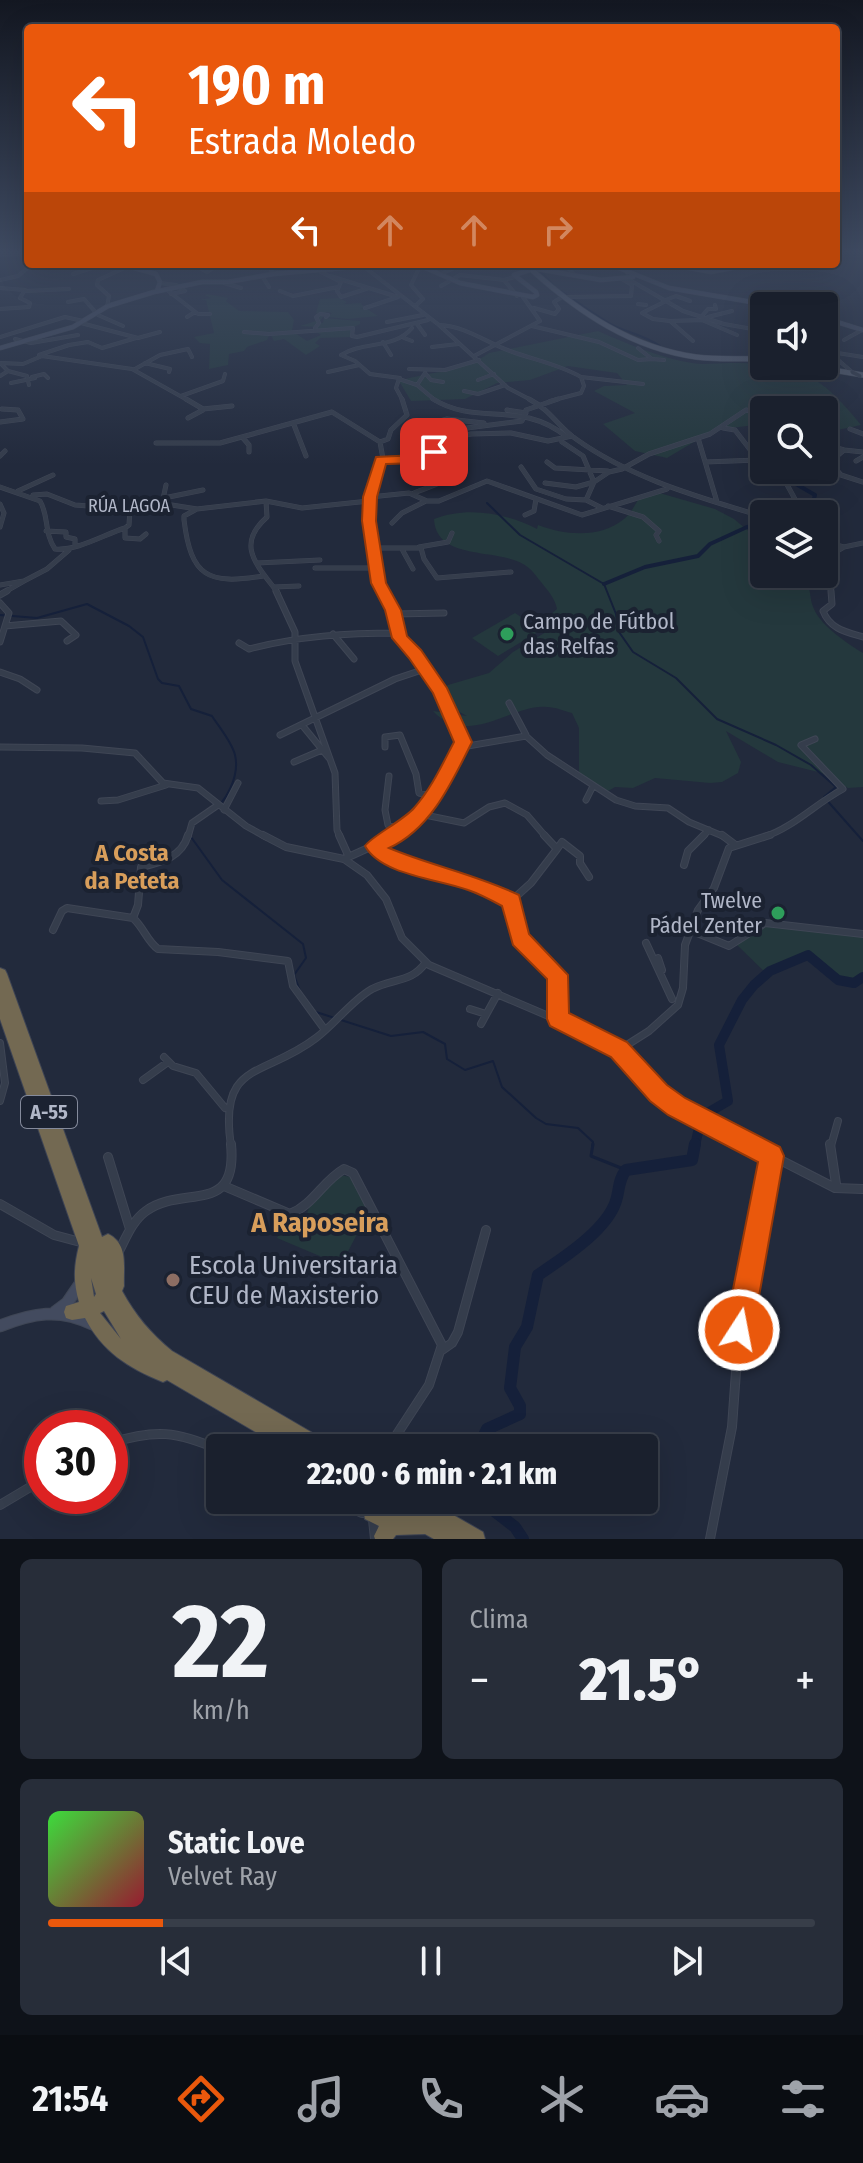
<!DOCTYPE html>
<html lang="es">
<meta charset="utf-8">
<style>
body{margin:0;font-family:"Fira Sans Condensed",sans-serif;background:#272d39;color:#f1f3f6;height:100vh;display:flex;flex-direction:column;font-size:30px;white-space:nowrap}
*{box-sizing:border-box;margin:0}
p{font-size:26px;color:#9fa3aa}
.icon{flex:none;width:44px;height:44px;fill:none;stroke:currentColor;stroke-width:2;stroke-linecap:round;stroke-linejoin:round}
.map{position:relative;height:1539px;overflow:hidden}
.details{display:flex;flex-direction:column;gap:20px;padding:20px;background:#0e1219;flex:1}
.details>*{flex:none}
.banner{position:absolute;left:24px;top:24px;width:816px;height:244px;border-radius:8px;box-shadow:0 8px 32px #0002,0 0 0 2px #383e49;background:#ea580c;color:#fff;overflow:hidden}
.fabs{position:absolute;left:750px;top:292px;display:grid;gap:16px}
.fabs a{display:grid;place-items:center;width:88px;height:88px;border-radius:8px;background:#1a202d;box-shadow:0 8px 32px #0002,0 0 0 2px #383e49;font-size:40px}
.speed{position:absolute;left:24px;top:1410px;display:flex;gap:16px;font-size:40px;font-weight:700;text-align:center}
.speed>*{display:grid;place-content:center;width:104px;height:104px;border-radius:50%;background:#1a202d;box-shadow:0 8px 32px #0002,0 0 0 2px #383e49;line-height:1}
.speed .limit{border:12px solid #d22;background:#fff;color:#111}
.pin{position:absolute;display:grid;place-items:center;width:68px;height:68px;color:#fff;margin:-34px;border-radius:16px;box-shadow:0 4px 12px #0006}
.me{position:absolute;width:88px;margin:-44px;rotate:11deg;stroke-linejoin:round;filter:drop-shadow(0 0 6px #0008)}
.turn{display:flex;align-items:center;gap:28px;height:168px;padding:0 32px;font-size:36px}
.turn .icon{width:104px;height:104px;stroke-width:2.5}
.turn b{display:block;font-size:56px;line-height:68px}
.lanes{display:flex;align-items:center;height:76px;padding:0 32px;background:#0003;justify-content:center;gap:40px;direction:ltr}
.lanes .off{opacity:.35}
.big{font-size:60px;font-weight:800;line-height:1.1}
.details .tile{flex:1;display:flex;flex-direction:column;justify-content:center;gap:12px;min-width:0;padding:0 28px;border-radius:12px;background:#272d39}
.details .dial{align-items:center;gap:0}
.dial b{font-size:104px;line-height:1}
.song{display:flex;align-items:center;gap:24px}
.cover{width:96px;height:96px;border-radius:12px;background:linear-gradient(135deg,hsl(120 70% 55%),hsl(350 70% 35%))}
.played{height:8px;border-radius:4px;background:linear-gradient(90deg,#ea580c 15%,#383e49 15%)}
.keys{display:flex;justify-content:space-around;direction:ltr}
.heat{display:flex;justify-content:space-between;align-items:center;font-size:44px;direction:ltr}
.details .tiles{flex:1;display:grid;gap:20px;grid-template-columns:1fr 1fr}
.tile:last-child{grid-column:span 2}
.trip{position:absolute;left:206px;top:1434px;width:452px;height:80px;border-radius:8px;background:#1a202d;box-shadow:0 8px 32px #0002,0 0 0 2px #383e49;font-weight:800;line-height:80px;text-align:center}
.tab-bar{display:flex;height:128px;justify-content:space-around;align-items:center;background:#0a0d12;color:#9fa3aa}
.tab-bar .icon{width:56px;height:56px}
.tab-bar .selected{color:#ea580c}
.tab-bar b{font-size:36px;color:#f1f3f6}
.map>svg:first-child{display:block}
.green{fill:#24383d}
.lines{fill:none;stroke-linecap:round;stroke-linejoin:round}
.stream-far1{stroke:#15203a;stroke-width:2}
.stream{stroke:#15203a;stroke-width:3}
.canal{stroke:#15203a;stroke-width:4}
.river-far1{stroke:#15203a;stroke-width:10}
.river{stroke:#15203a;stroke-width:12}
.street-far4-casing{stroke:#3f4655;stroke-width:4}
.street-far3-casing{stroke:#3f4655;stroke-width:5}
.street-far2-casing{stroke:#3f4655;stroke-width:7}
.street-far1-casing{stroke:#3f4655;stroke-width:8}
.street-casing{stroke:#3f4655;stroke-width:10}
.secondary-far1-casing{stroke:#3f4655;stroke-width:5}
.secondary-casing{stroke:#3f4655;stroke-width:13}
.primary-casing{stroke:#3f4655;stroke-width:6}
.highway-casing{stroke:#3e4454;stroke-width:2}
.street-far4{stroke:#353d4c;stroke-width:3}
.street-far3{stroke:#353d4c;stroke-width:4}
.street-far2{stroke:#353d4c;stroke-width:5}
.street-far1{stroke:#353d4c;stroke-width:6}
.street{stroke:#353d4c;stroke-width:8}
.secondary-far1{stroke:#434b5f;stroke-width:4}
.secondary{stroke:#434b5f;stroke-width:11}
.primary{stroke:#535b6c;stroke-width:5}
.highway{fill:#736952;fill-rule:evenodd}
.street-bridge-casing{stroke:#3f4655;stroke-width:4;stroke-linecap:butt}
.street-bridge{stroke:#353d4c;stroke-width:3}
.route{fill:#ea580c;stroke:#983908;stroke-width:2}
.leisure-dot{fill:#2e9e5b;stroke:#1b2231;stroke-width:3}
.education-dot{fill:#8d6e63;stroke:#1b2231;stroke-width:3}
.labels{text-anchor:middle;stroke-width:8;stroke-linejoin:round;paint-order:stroke}
.far-street-label{font-size:18px;fill:#b1b7c8;stroke:#1b2231}
.shield{fill:#1b2231;stroke:#848a9b;stroke-width:2}
.shield-label{font-size:20px;font-weight:bold;fill:#b1b7c8}
.poi-label{font-size:22px;fill:#b1b7c8;stroke:#1b2231;text-anchor:start}
.neighbourhood-label{font-size:24px;font-weight:bold;fill:#d89e5b;stroke:#1b2231}
.near-poi-label{font-size:26px;fill:#b1b7c8;stroke:#1b2231;text-anchor:start}
.near-neighbourhood-label{font-size:28px;font-weight:bold;fill:#d89e5b;stroke:#1b2231}
</style>
<div class="map">
<svg width="863" height="1539" viewBox="0 0 863 1539">
<rect width="100%" height="100%" fill="#222a3c"/>
<path class="green" d="M207,294L228,298L226,301L239,311L288,312L294,320L292,331L307,341L321,335L313,329L316,327L300,326L316,321L320,314L316,313L320,299L339,298L347,302L344,304L361,303L364,308L360,309H367L378,316L348,319L327,317L332,313L326,312L319,323H323L324,318L360,321V324L354,327L352,337L320,338L315,343L320,346L306,355L284,339L274,341L270,333L267,340L247,347L244,351L229,354L228,365L209,369L210,344L200,343L194,337L214,333L206,300H199L211,298L205,295Z
M598,331C628,344 660,358 692,363C704,365 717,363 729,363C796,363 819,372 861,425L828,432L824,430V410H764V424L714,430L667,458L635,451L603,424L635,413L594,391L604,386L627,385L617,373L568,366L530,380L497,383L465,399L411,401L399,381C430,371 462,373 489,353Z
M656,492L715,509L734,519L764,544V574H800C813,586 808,596 814,609C821,626 848,644 863,653V787L848,788L822,773L778,762L726,731L741,762L738,773L722,782L710,783L655,778L633,788L615,787L608,791L579,773V728L572,713C564,711 555,707 547,707C513,703 468,749 433,711L467,716L452,708L442,690L448,685L489,673L513,652L546,632L550,615L557,609C555,598 548,591 541,582C536,576 531,568 523,564C497,548 436,561 434,519C467,506 506,513 537,529L538,525C564,535 600,539 624,519C633,512 635,502 643,494Z
M515,613L541,630L498,656L472,638Z
M763,926L863,936V983C838,993 826,969 808,958L789,963L770,977L736,944Z
M340,1175L351,1177L369,1211L341,1265L277,1238L287,1219L303,1227L310,1204Z"/>
<g class="lines">
<path class="stream-far1" d="M541,272L553,285
M561,291C577,302 592,313 609,323C627,333 642,334 660,346
M487,503L520,535L604,584L616,614L619,632L633,652L676,678L717,719L776,745L811,765L836,787L824,797L863,841
M0,615L37,618L87,604L129,626L143,637L158,679L162,683L179,686L191,709L212,716C219,727 232,742 235,755C240,776 226,804 208,815
M191,837L222,880L303,944L306,958L294,975L300,991
M316,1012L391,1036L423,1032L445,1044L447,1059L465,1070L493,1061L502,1087L536,1118L546,1124L578,1128L593,1142L592,1146"/>
<path class="stream" d="M593,1144L591,1156L626,1170"/>
<path class="canal" d="M798,470L789,473L796,484L815,495L810,514
M604,584L645,567L698,556L710,544L747,527L764,525"/>
<path class="river-far1" d="M704,1115L728,1101L719,1045L742,1000L754,985L770,971L808,955L838,980L854,983L863,977
M695,1146L700,1123"/>
<path class="river" d="M478,1448L487,1429L520,1414V1406L510,1388L515,1347L527,1327L538,1275C562,1259 602,1233 614,1206C620,1194 617,1181 626,1170L692,1160L695,1144
M480,1500L515,1527L523,1539"/>
<g class="street-far4-casing">
<path id="street-far4" d="M0,255L28,253
M268,264L273,274
M313,264L331,270
M565,264L575,276
M363,266L439,325L508,388L533,401
M198,267L207,272L219,264
M147,270L162,264
M553,271L552,266L556,264
M321,272L341,282L337,291L341,297L369,288
M73,274L104,264
M441,274L456,267L486,264
M262,276L269,287
M330,276L398,297
M515,277L504,280L517,296
M628,279L683,311L724,324L764,331
M0,280L18,276L32,264
M160,283L176,285L185,291L171,294
M224,283L241,288
M441,286L460,275L504,280
M0,288L25,290L20,298L30,303L29,307L0,309
M167,290L198,314H210
M25,291L69,289
M280,291L293,296L338,287
M564,297L631,296L632,285L622,279
M663,301L676,296L690,301
M68,302L84,299L98,315L123,326
M664,302L642,313L653,319L670,321
M638,304L646,305
M415,306L423,299L411,285L421,264
M107,307L109,296L97,285L98,280L129,266
M365,308L398,297
M534,308L555,314L559,309L554,302L562,297
M702,316L708,309H716L715,305
M187,317L195,312
M708,317L732,311
M387,322L423,315
M81,323L138,338L160,332
M417,324L425,335
M439,325C466,326 485,342 510,351C534,360 558,364 581,377
M532,326L599,342L638,360L652,359L638,348
M315,328L319,323L316,317L320,314L328,315L326,317
M244,332L269,334L353,328L352,336L357,337L428,320
M0,337L65,317L83,321
M404,338L412,341
M15,339L31,343L78,335
M844,340L862,330
M693,341L670,321L702,320L737,335
M383,342L391,355
M432,347L458,344
M824,348L852,372
M831,352L863,357
M39,355L69,345L88,342L102,348L136,338
M474,356L540,321L523,297
M652,359L664,360
M1,363L23,364L42,356L132,369L189,401
M145,363L170,369L169,372
M1,364L8,371L27,376L29,385
M135,369L160,355L188,349L192,357
M409,369L445,370L479,360
M328,372L359,365
M425,373L431,380L443,382
M0,376L8,371
M32,377L44,374L48,378
M400,378L370,374L355,361L341,355C363,341 395,349 412,328
M478,380L494,374
M11,383L35,378
M417,385L436,401
M464,391L478,394L505,385
M181,396L223,381L225,374
M403,401L396,388L399,379L417,385L425,373
M550,401L581,393L584,386L581,377L643,384"/>
</g>
<g class="street-far3-casing">
<path id="street-far3" d="M186,399L203,409L232,406
M433,399C478,427 520,399 567,437
M529,399C552,411 557,426 576,439C632,479 699,497 764,517
M507,410L526,413
M188,418L203,410
M0,422L23,419L18,410L2,409
M294,425L306,456
M427,425L447,419L484,423
M850,429L863,434
M243,438L249,445V452
M451,438L467,428L522,421L526,410L558,399
M698,438L717,502
M380,442L388,439L391,430L407,415L402,399
M156,443H220L332,412L380,442L383,459
M824,444L844,450
M863,452L844,450L837,456L834,467L841,475L863,482
M0,456L5,451
M856,461L863,457
M547,462L555,468L608,471
M705,462L758,460L735,430L723,428
M521,467L536,489L566,499L586,500
M437,481L435,478L439,471
M545,483L576,487L594,482L583,456L562,442
M0,487L40,501C49,516 44,533 55,549C77,551 103,535 125,528L129,525L130,509
M18,491L53,475
M414,493C426,488 449,481 456,472
M33,495L47,494L75,505L130,509L159,503L197,509L266,501L302,508L369,501
M370,497L409,493L427,501H439L487,481L582,515L667,489
M164,498L203,490
M163,499L166,485
M266,501L267,517C235,545 257,565 278,593
M0,504L4,513L0,527
M110,506L115,503L111,498
M608,506L643,517L659,531L656,535L659,541
M602,508L586,500L594,482L609,472L622,469L649,454L710,434L746,410L764,414
M195,510L184,516V520C191,577 208,585 263,576
M525,515L534,511L536,499
M760,515L796,501L779,470
M392,523L402,513L426,501
M125,528V538L140,539L146,534
M46,531L66,532V537L75,539V545
M824,542L844,547L863,543
M419,547L448,542L452,533
M375,548H421L424,559L437,578L511,572
M403,551L413,569
M257,563L320,560
M315,568H377
M24,581L47,569L69,550
M0,585L24,581L3,593
M274,587L299,586
M384,593C372,570 367,530 369,504C370,489 377,474 381,460L425,457L441,448L448,439L471,434L511,433L548,441L572,436
M831,593L830,580L825,575L827,557L844,547"/>
</g>
<g class="street-far2-casing">
<path id="street-far2" d="M276,591L295,632V661L335,773L337,830L340,837
M383,591L393,610L400,638L441,692L463,742C445,778 427,813 394,837
M831,591L832,604L823,611C830,629 846,632 863,637
M0,595L7,591
M0,603L9,613L0,642
M395,614L444,613
M5,626L61,621L76,635L67,641
M333,634L354,659
M239,643L249,649C299,636 347,633 398,633
M0,672L20,679L37,690
M509,703L526,735
M302,725L329,758
M280,735L395,679L425,669
M0,747L82,748L135,753L163,783L198,788L246,826L266,837
M385,747V737L400,735L416,774L419,793L431,796
M462,747L526,736L547,755L616,800L635,806L668,808L689,822L725,837
M294,762L322,750
M389,776L385,810L388,825L401,830
M586,800L593,786
M101,801L118,800L166,785
M224,810L238,783
M420,814L464,823L489,807L505,803L527,815L546,837
M188,837L192,823L218,805
M702,837L709,830
M764,837C794,827 815,804 843,789L801,745L815,739"/>
</g>
<g class="street-far1-casing">
<path id="street-far1" d="M263,835L286,847L344,859L367,875L386,899L402,938L429,965L600,1038L623,1053L670,1103L753,1146
M339,835L348,855
M722,835L734,844
M375,846C399,871 439,872 470,882C485,886 498,894 511,901L531,883L557,849L544,835
M557,849L562,842L580,856V863L589,877
M344,859L397,835
M684,865L688,851L704,835
M511,901L520,939L558,975V1019
M133,918C144,928 147,941 158,949L218,952L288,961L293,986L325,1030
M133,918L138,905L141,867C162,862 182,857 188,835
M53,930L62,911L67,908L133,918
M690,930L729,946L765,923L863,934
M646,943L672,999
M658,958L662,970
M470,1009L486,1014
M481,1024L498,993
M0,1043L5,1083L0,1101
M619,1050L649,1031L678,1005L683,988L685,945L698,910L714,888L729,848L770,835
M164,1057L173,1066L196,1073L225,1108
M143,1080L168,1062
M231,1146C218,1060 264,1078 316,1038C336,1023 351,1001 372,989C393,978 412,983 426,962
M831,1146L838,1121"/>
</g>
<g class="street-casing">
<path id="street" d="M749,1144L835,1188L863,1189
M830,1144L836,1184
M108,1157L130,1229
M224,1186L290,1214C313,1205 323,1181 344,1169L353,1173L442,1345L429,1385L388,1448
M0,1204L54,1235L84,1243
M118,1253C126,1238 132,1221 146,1211C183,1184 238,1217 231,1144
M442,1350L452,1343L458,1332L486,1230
M400,1434L401,1448
M110,1443C156,1429 176,1431 220,1450
M334,1500L362,1513H370
M0,1505L42,1480
M373,1520L375,1539
M710,1539L732,1427L739,1330L771,1156"/>
</g>
<g class="secondary-far1-casing">
<path id="secondary-far1" d="M852,249L863,250
M120,264L156,274L160,282L157,291
M609,264L669,288L775,306
M669,264L711,272L753,264
M537,269L601,280L633,277
M627,272L624,267L634,264
M824,318L863,330
M0,348L73,327L108,306L154,292L202,282H228L273,274L376,265L421,266L460,283L533,297L537,295L536,292L514,275L530,270"/>
</g>
<g class="secondary-casing">
<path id="secondary" d="M55,1312L67,1303L80,1284
M0,1326C33,1313 59,1308 92,1324"/>
</g>
<g class="primary-casing">
<path id="primary" d="M533,271C580,313 632,348 696,357C718,360 741,358 764,359
M808,366L863,375"/>
</g>
<g class="highway-casing">
<path id="highway" d="M0,968L5,970L7,974L102,1237L108,1234C129,1244 123,1267 124,1286L122,1291C135,1315 151,1334 172,1351L328,1442L331,1448H283L167,1380L163,1382C128,1368 102,1351 85,1318L72,1320L66,1318L64,1312L66,1306L79,1302C73,1282 74,1266 79,1246L0,1019ZM91,1278L96,1294L94,1297ZM104,1311L121,1339L100,1313Z
M361,1500H427L483,1532L485,1539H434L425,1534L396,1535L393,1539H375L374,1536L379,1526L365,1519Z"/>
</g>
<use href="#street-far4" class="street-far4"/>
<use href="#street-far3" class="street-far3"/>
<use href="#street-far2" class="street-far2"/>
<use href="#street-far1" class="street-far1"/>
<use href="#street" class="street"/>
<use href="#secondary-far1" class="secondary-far1"/>
<use href="#secondary" class="secondary"/>
<use href="#primary" class="primary"/>
<use href="#highway" class="highway"/>
<g class="street-bridge-casing">
<path id="street-bridge" d="M852,372L860,376"/>
</g>
<use href="#street-bridge" class="street-bridge"/>
</g>
<linearGradient id="sky" x2="0" y2="1"><stop stop-color="#131721"/><stop offset="0.54" stop-color="#3e4a61"/><stop offset="1" stop-color="#3e4a61" stop-opacity="0"/></linearGradient>
<rect width="863" height="465" fill="url(#sky)"/>
<path class="route" d="M434,449L438,450V455L420,463L386,464L377,497L376,521L386,583L401,610L407,636L421,650L447,688L472,742C452,782 431,829 389,848C432,866 475,874 519,895L529,934L568,975L569,1013L627,1042L667,1085L685,1098L780,1147L784,1156L753,1330L749,1340L739,1344L729,1340L725,1330L758,1162L668,1115L650,1101L611,1057L550,1026L547,1019V979L513,945L502,906C491,900 480,894 468,890C438,879 381,875 365,846C369,838 404,820 414,808C431,789 442,765 454,742L433,693L409,658L392,638L385,610L371,583L362,521L363,497L376,457L418,455Z"/>
<g class="leisure-dot">
<circle cx="507" cy="634" r="8"/>
<circle cx="778" cy="913" r="8"/>
</g>
<circle class="education-dot" cx="173" cy="1280" r="8"/>
<g class="labels">
<g class="far-street-label">
<text x="129" y="512">RÚA LAGOA</text>
</g>
<rect class="shield" x="21" y="1096" width="56" height="32" rx="6"/>
<g class="shield-label">
<text x="49" y="1119">A-55</text>
</g>
<g class="poi-label">
<text x="523" y="629">Campo de Fútbol<tspan x="523" dy="25">das Relfas</tspan></text>
<text x="762" y="908" text-anchor="end">Twelve<tspan x="762" dy="25">Pádel Zenter</tspan></text>
</g>
<g class="neighbourhood-label">
<text x="132" y="861">A Costa<tspan x="132" dy="28">da Peteta</tspan></text>
</g>
<g class="near-poi-label">
<text x="189" y="1274">Escola Universitaria<tspan x="189" dy="30">CEU de Maxisterio</tspan></text>
</g>
<g class="near-neighbourhood-label">
<text x="320" y="1232">A Raposeira</text>
</g>
</g>
</svg>
<div class="fabs">
<a><svg class="icon" aria-label="sound" viewBox="0 0 24 24"><path d="M4 9h4l5-4v14l-5-4H4zM17 9q2 3 0 6"/></svg></a>
<a><svg class="icon" aria-label="search" viewBox="0 0 24 24"><circle cx="10" cy="10" r="6"/><path d="M15 15l6 6"/></svg></a>
<a><svg class="icon" aria-label="layers" viewBox="0 0 24 24"><path d="M12 4l9 5-9 5-9-5zM3 14l9 5 9-5"/></svg></a>
</div>
<div class="speed"><div class="limit">30</div></div>
<div class="pin" style="left:434px;top:452px;background:#d93025"><svg class="icon" aria-label="arrive" viewBox="0 0 24 24"><path d="M6 21V4h12l-3 4 3 4H6"/></svg></div>
<svg class="me" style="left:739px;top:1330px" viewBox="-20 -20 40 40"><circle r="17" fill="#ea580c" stroke="#fff" stroke-width="3"/><path d="M0-11L8 9 0 5-8 9z" fill="#fff"/></svg>
<div class="trip">22:00 · 6 min · 2.1 km</div>
<div class="banner">
<div class="turn"><svg class="icon" aria-label="left" viewBox="0 0 24 24"><path d="M17 20v-9H6M10 6l-5 5 5 5"/></svg><div><b>190 m</b>Estrada Moledo</div></div>
<div class="lanes"><svg class="icon" aria-label="left" viewBox="0 0 24 24"><path d="M17 20v-9H6M10 6l-5 5 5 5"/></svg><svg class="icon off" aria-label="ahead" viewBox="0 0 24 24"><path d="M12 20V5M6 11l6-6 6 6"/></svg><svg class="icon off" aria-label="ahead" viewBox="0 0 24 24"><path d="M12 20V5M6 11l6-6 6 6"/></svg><svg class="icon off" aria-label="right" viewBox="0 0 24 24"><path d="M7 20v-9h11M14 6l5 5-5 5"/></svg></div>
</div>
</div>
<section class="details">
<div class="tiles">
<div class="tile dial"><b>22</b><p>km/h</p></div>
<div class="tile"><p>Clima</p>
<div class="heat"><a>−</a><b class="big">21.5°</b><a>+</a></div>
</div>
<div class="tile">
<div class="song"><i class="cover"></i><div><b>Static Love</b><p>Velvet Ray</p></div></div>
<div class="played"></div>
<div class="keys"><svg class="icon" aria-label="previous" viewBox="0 0 24 24"><path d="M18 5L8 12l10 7zM5 5v14"/></svg><svg class="icon" aria-label="pause" viewBox="0 0 24 24"><path d="M8 5v14M16 5v14"/></svg><svg class="icon" aria-label="next" viewBox="0 0 24 24"><path d="M6 5l10 7-10 7zM19 5v14"/></svg></div>
</div>
</div>
</section>
<nav class="tab-bar">
<b>21:54</b>
<svg class="icon selected" aria-label="directions" viewBox="0 0 24 24"><path d="M12 3l9 9-9 9-9-9zM9 14v-3h6M13 9l2 2-2 2"/></svg>
<svg class="icon" aria-label="music" viewBox="0 0 24 24"><path d="M9 18V5l10-2v13"/><circle cx="6" cy="18" r="3"/><circle cx="16" cy="16" r="3"/></svg>
<svg class="icon" aria-label="phone" viewBox="0 0 24 24"><path d="M5 4h4l2 5-3 2q2 4 5 5l2-3 5 2v4C11 20 4 13 5 4z"/></svg>
<svg class="icon" aria-label="climate" viewBox="0 0 24 24"><path d="M12 3v18M4 7l16 10M4 17L20 7"/></svg>
<svg class="icon" aria-label="car" viewBox="0 0 24 24"><path d="M5 17H2v-5l4-1 3-4h7l3 4 3 1v5h-3M9 17h6M6 11h13"/><circle cx="7" cy="17" r="2"/><circle cx="17" cy="17" r="2"/></svg>
<svg class="icon" aria-label="filters" viewBox="0 0 24 24"><path d="M4 7h16M4 17h16"/><circle cx="9" cy="7" r="2"/><circle cx="15" cy="17" r="2"/></svg>
</nav>
